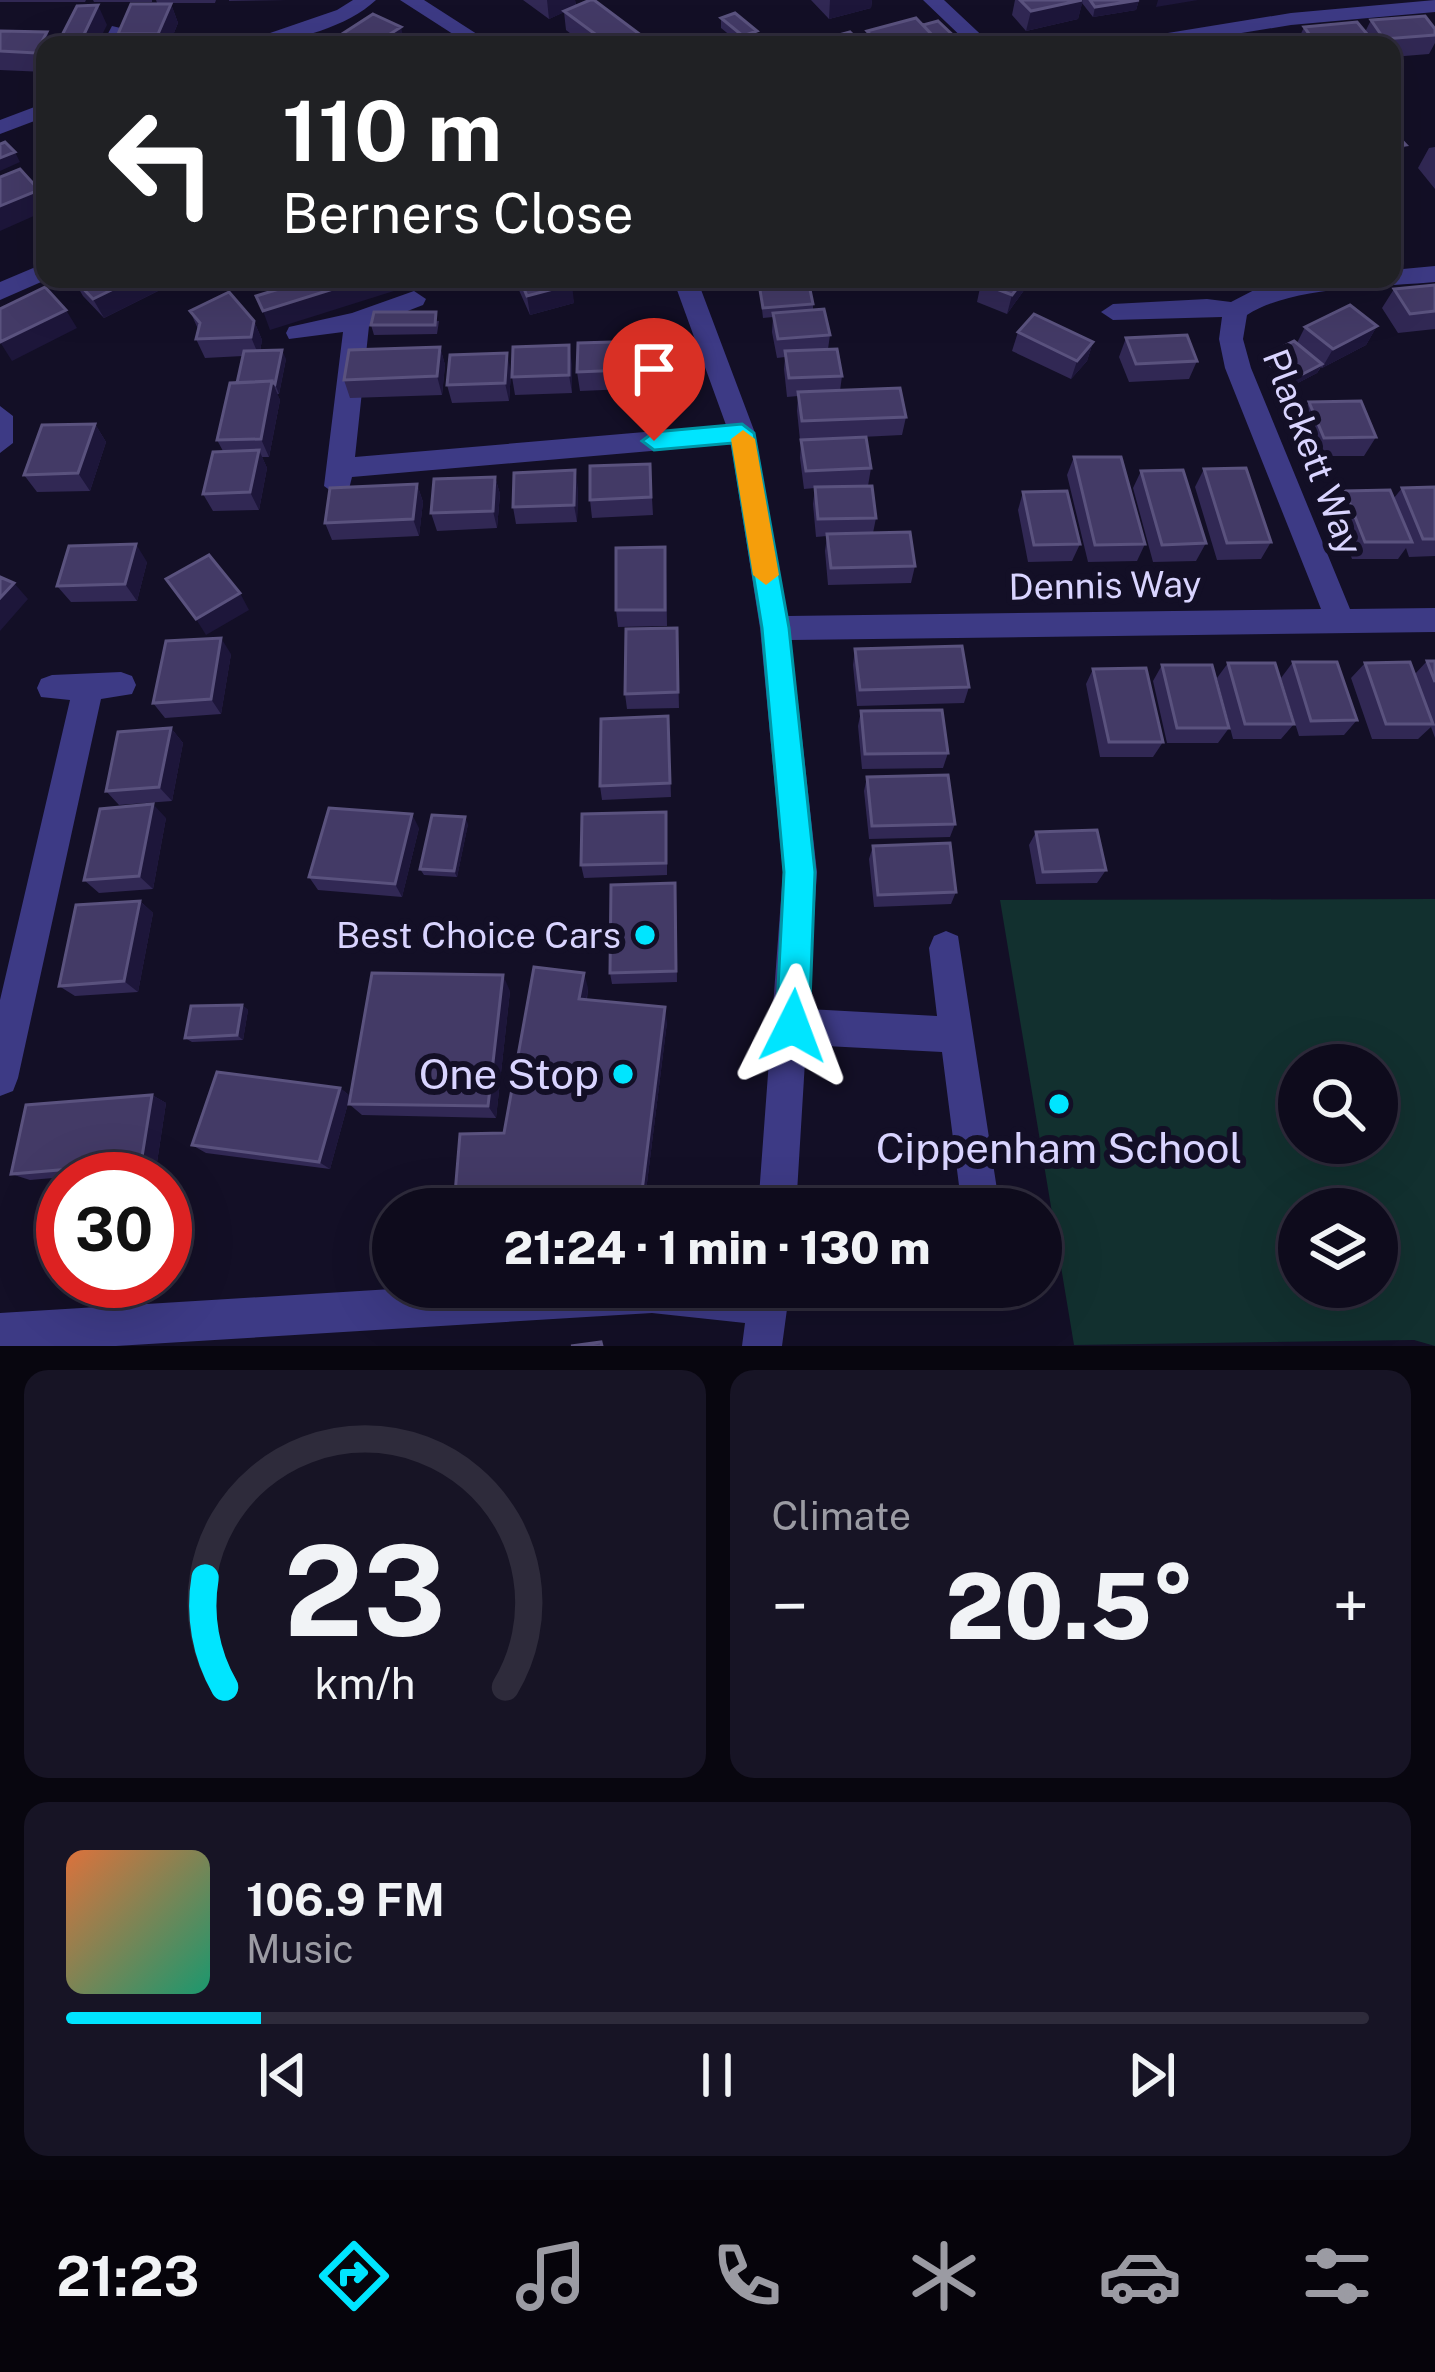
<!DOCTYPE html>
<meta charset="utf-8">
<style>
body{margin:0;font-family:"Public Sans",sans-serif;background:#171425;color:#f1f3f6;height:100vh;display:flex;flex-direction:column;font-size:45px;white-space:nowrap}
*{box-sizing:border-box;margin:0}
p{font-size:39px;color:#9b9ba3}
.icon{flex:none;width:66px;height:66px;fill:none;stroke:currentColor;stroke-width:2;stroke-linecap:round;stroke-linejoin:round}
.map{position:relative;height:1346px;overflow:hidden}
.sheet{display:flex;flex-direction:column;gap:24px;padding:24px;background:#08060f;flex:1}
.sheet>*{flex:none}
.hud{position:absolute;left:36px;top:36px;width:1365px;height:252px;border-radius:24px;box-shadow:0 12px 48px #0002,0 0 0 3px #2e2b3b;background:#202124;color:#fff;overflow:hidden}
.tools{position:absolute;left:1278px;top:1044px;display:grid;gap:24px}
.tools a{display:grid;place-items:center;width:120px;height:120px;border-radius:50%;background:#0e0b1c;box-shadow:0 12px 48px #0002,0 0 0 3px #2e2b3b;font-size:60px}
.speed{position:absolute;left:36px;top:1152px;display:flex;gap:24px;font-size:60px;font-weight:700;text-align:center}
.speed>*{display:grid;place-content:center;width:156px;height:156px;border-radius:50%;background:#0e0b1c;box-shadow:0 12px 48px #0002,0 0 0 3px #2e2b3b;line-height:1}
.speed .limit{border:18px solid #d22;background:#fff;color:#111}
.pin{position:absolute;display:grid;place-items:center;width:102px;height:102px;color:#fff;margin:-123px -51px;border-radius:50% 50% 50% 0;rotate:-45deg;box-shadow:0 0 12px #0007}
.pin .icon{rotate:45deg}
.me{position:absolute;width:132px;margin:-66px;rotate:3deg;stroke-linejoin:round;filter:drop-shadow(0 0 9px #0008)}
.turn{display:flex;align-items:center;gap:42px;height:252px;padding:0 48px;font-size:54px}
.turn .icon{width:156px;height:156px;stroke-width:2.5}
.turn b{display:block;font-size:84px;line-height:102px}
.big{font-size:90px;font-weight:800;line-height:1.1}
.sheet .tile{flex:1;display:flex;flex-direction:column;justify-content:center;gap:18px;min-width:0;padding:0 42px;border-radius:24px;background:#171425}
.sheet .dial{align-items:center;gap:0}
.dial svg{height:312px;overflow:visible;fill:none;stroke:#2e2b3b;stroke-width:7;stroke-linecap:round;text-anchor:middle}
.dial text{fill:#f1f3f6;stroke:none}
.song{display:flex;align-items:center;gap:36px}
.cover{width:144px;height:144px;border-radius:18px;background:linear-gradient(135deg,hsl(20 70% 55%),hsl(160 70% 35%))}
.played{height:12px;border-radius:6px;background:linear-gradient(90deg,#00e5ff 15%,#2e2b3b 15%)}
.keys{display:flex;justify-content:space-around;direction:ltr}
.heat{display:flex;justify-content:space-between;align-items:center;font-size:66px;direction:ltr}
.sheet .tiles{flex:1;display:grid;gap:24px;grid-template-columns:1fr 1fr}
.tile:last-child{grid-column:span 2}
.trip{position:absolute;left:372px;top:1188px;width:690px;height:120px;border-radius:60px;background:#0e0b1c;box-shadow:0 12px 48px #0002,0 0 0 3px #2e2b3b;font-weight:800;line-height:120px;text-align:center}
.dock{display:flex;height:192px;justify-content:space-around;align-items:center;background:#06040b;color:#9b9ba3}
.dock .icon{width:84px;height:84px}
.dock .selected{color:#00e5ff}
.dock b{font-size:54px;color:#f1f3f6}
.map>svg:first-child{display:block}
.green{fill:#12302f;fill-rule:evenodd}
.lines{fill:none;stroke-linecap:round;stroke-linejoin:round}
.minor{fill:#3d3a85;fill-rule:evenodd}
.wall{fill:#312854}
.shaded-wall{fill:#1d163a}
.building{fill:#433a66;stroke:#5a527e;stroke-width:3}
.route{fill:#00e5ff;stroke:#0095a6;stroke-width:3}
.slow{fill:#f59e0b}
.poi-dot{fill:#00e5ff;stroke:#130f26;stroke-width:4.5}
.labels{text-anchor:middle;stroke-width:12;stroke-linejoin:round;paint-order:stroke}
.street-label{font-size:36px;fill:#d9d4ff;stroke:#130f26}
.poi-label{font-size:36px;fill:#d9d4ff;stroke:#130f26;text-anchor:end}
.near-poi-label{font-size:42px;fill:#d9d4ff;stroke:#130f26;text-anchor:end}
</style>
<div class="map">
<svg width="1435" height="1346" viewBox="0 0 1435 1346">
<rect width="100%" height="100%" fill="#130f26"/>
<path class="green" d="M1435,899V1346L1414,1340L1074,1345L1000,900ZM1377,1065V1143H1299V1065ZM1377,1209V1287H1299V1209Z"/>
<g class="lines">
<path class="minor" d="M353,0H376C343,31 279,45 235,45L337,10Z
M400,0H424L494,45H470Z
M923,0H944L992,45H970Z
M1435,0V12L1291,25L1168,45H1121L1131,39L1291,13Z
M112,26L129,30L122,45H102Z
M45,103V117L0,134V120Z
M45,263L48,279L0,300V282Z
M1435,266V282C1382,287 1291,286 1247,315L1243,339L1251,368L1350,609L1435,608V632L791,640L817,872L808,1009L937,1016L929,948L934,936L946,931L958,936L1000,1209H962L942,1052L806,1045L796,1209H758L783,872L760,628L731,444L352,477L348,493L338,496L324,486L343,332L289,339L286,333L289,327L352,313L414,291L426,299L423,305L369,326L355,457L726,425L673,279H697L755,433L787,616L1321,609L1225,368L1219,339L1222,317L1113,320L1101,312L1113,304L1207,299L1231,302L1260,287L1318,279H1392V270Z
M0,406L13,416V443L0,453Z
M121,672L132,676L136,685L132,694L101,699L18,1078L13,1091L0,1096V1000L70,700L41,697L37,688L41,679L52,675Z
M424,1287H790L782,1346H742L745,1323L652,1313L116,1346H0V1313Z"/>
</g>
<path class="wall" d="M0,0H86L85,2H0Z
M93,0H152V2H94Z
M156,0H216L215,3H157Z
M229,0H287L229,1Z
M523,0H575L576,6L638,33L639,41L653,45H585L566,30L564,12L549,19Z
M811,0H872L871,8L829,19Z
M1015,0H1139L1136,10L1093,17L1082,3L1078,19L1026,31L1012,15Z
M171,4L178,23L169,45H123L118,34Z
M721,18L757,40L742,45L721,28Z
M1371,20L1435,29V43L1429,54L1392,57V45H1296L1304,27L1365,32Z
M923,25L956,45H866L867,31Z
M0,31L45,45V72L0,70Z
M1435,147V189L1418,168L1429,148Z
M73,279L172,284L104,318L83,296Z
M514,279H569L574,303L530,315Z
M1032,279L1007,314L977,302L981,283Z
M759,284L813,304V310L830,335L828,349L842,376L840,391L906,417L902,435L800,440L797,411L798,396L787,397L784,369L785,357L777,358L772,332L773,317L763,318Z
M1435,285V329L1398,333L1382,308L1394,289Z
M190,311L254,321L262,340L260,351L286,359L279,394H277L280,400L269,457H262L267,468L259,510L213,511L203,494L223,451L217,440L237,383L243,356L205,358L196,339L198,329Z
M439,321L437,334L374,335L371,325Z
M1377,326L1366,345L1322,368L1321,367L1317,373L1292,386L1265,363L1270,353L1297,343L1305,327Z
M1018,332L1093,342L1087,361L1071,379L1012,351Z
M1126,338L1197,361L1189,379L1129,382L1119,357Z
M648,341L650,388L580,391L577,372Z
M440,347L445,365L442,395L350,398L344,380Z
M572,364V393L515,395L512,377Z
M511,372L509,401L452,403L447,385Z
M1309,402L1376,437L1364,456H1312L1299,420Z
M95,424L106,442L90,491L37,492L24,475Z
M801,440L871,468L868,486L876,518L873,533L915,566L911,583L828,585L825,551L827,536L816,537L813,504L815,488L804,489L800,458Z
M1074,457L1145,544L1137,561L1088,562L1067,475Z
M650,464L653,515L592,518L590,500Z
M1204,469L1271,542L1261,559L1217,560L1195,487Z
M1141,471L1206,543L1196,561L1153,562L1133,488Z
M495,477L500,494L497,528L437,531L431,513Z
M417,484L423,502L419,536L332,540L325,523Z
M1435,487V556L1409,557L1406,548L1398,559H1352L1333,508L1345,491L1394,498L1402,488Z
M578,488L577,522L516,524L513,507Z
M1023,492L1080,544L1072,561L1028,562L1018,510Z
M147,562L137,601L71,602L57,586Z
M666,564L667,626L618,627L616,610Z
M677,628L679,708L627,709L625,694Z
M855,649L969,687L964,703L857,706L853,665Z
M231,654L221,714L165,718L153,703Z
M1427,661H1435V738L1431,727L1418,739H1372L1351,678L1365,663L1415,674Z
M1293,662L1357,720L1344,735L1299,736L1281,678Z
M1228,663L1294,724L1281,739H1233L1217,678Z
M1162,665L1229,728L1218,743H1167L1153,681Z
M1093,669L1163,742L1153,757H1100L1086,684Z
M861,711L948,753L943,768L862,769L858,726Z
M171,728L183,743L172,801L119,805L106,791Z
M669,731L671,797L602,800L600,786Z
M867,777L955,824L950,837L869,839L864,791Z
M166,818L153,889L99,893L84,880Z
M468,824L457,877L424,875L420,869Z
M667,825V875L584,878L581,865Z
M419,828L402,897L318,890L309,877Z
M1036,832L1106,870L1097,883L1036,884L1029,845Z
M873,846L956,892L951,904L874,907L869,859Z
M676,895L677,982L612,984L610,973Z
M140,901L153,913L138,992L75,996L59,986Z
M588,988L587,999L667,1022L644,1207L458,1209L454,1206L504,1133Z
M510,991L496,1118L362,1115L349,1104Z
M242,1005L248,1010L243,1040L192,1042L185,1038Z
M340,1088L350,1096L330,1169L206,1153L192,1145Z
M152,1095L166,1103L156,1169L30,1180L11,1174Z"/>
<path class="shaded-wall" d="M547,0H575L576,7L549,19Z
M830,0H872L871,8L829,19Z
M1083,0L1078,19L1026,31L1031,11Z
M1139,0L1136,10L1093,17L1095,7Z
M1158,0H1198L1156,7Z
M171,4L178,23L169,45H163L158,34Z
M98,5L107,25L97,45H79Z
M401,27L405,45H373Z
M757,31V40L743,45V36Z
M47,32L53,45H45V71L36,53Z
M638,33L639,45H610Z
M935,38L934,45H908Z
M1406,145L1395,165H1392V147Z
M15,152L20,162L0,171V158Z
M39,190L45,201V211L0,231V206Z
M134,279H169L172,284L104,318L93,299Z
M365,279H432L270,330L263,311Z
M1024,279H1032L1007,314L1012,295Z
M572,284L574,303L530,315L527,296Z
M66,310L77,328L12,361L0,342Z
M254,321L262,340L259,356L251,337Z
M1377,326L1366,345L1322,368L1333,349Z
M1093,342L1087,361L1071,379L1077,361Z
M569,345L572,364V393L569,375Z
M440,347L445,365L442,395L437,376Z
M282,350L286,359L279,394L275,384Z
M507,353L511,372L509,401L505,383Z
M1322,364L1317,373L1292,386L1297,377Z
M272,381L280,400L269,457L261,439Z
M95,424L106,442L90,491L78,473Z
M259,450L267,468L259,510L250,492Z
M575,470L578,488L577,522L574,505Z
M495,477L500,494L497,528L493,511Z
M417,484L423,502L419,536L413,519Z
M136,544L147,562L137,601L125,584Z
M14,583L28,599L0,631V598Z
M240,593L249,610L206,635L196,619Z
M221,638L231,654L221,714L211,699Z
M171,728L183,743L172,801L159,787Z
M153,804L166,818L153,889L139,876Z
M412,814L419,828L402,897L395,884Z
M465,817L468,824L457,877L454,871Z
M140,901L153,913L138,992L124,981Z
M584,973L588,988L584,1014L579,999Z
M503,975L510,991L496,1118L488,1106Z
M242,1005L248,1010L243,1040L237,1035Z
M665,1007L667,1022L644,1207L641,1199Z
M340,1088L350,1096L330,1169L319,1162Z
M152,1095L166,1103L156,1169L141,1163Z"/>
<path class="building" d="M590,0H594L638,33L610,45L564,11Z
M1020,0H1082L1031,11Z
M1090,0H1139L1095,7Z
M131,4H171L158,34H118Z
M98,5L79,45H57L77,6Z
M735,13L757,31L743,36L721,18Z
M373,14L401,27L373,45H325Z
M1425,16L1435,29V35L1384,39L1371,20Z
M916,18L935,38L908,45H880L867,31Z
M938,21L957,39L938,45L934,41L935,38L923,25Z
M1357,22L1372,40L1317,45L1304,27Z
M0,31L47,32L36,53L0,51Z
M850,32L863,45H802Z
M644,39L653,45H630Z
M1392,130L1406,145L1392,147Z
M5,142L15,152L0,158V144Z
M20,169L39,190L0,206V177Z
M74,279H134L93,299Z
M312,279H365L263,311L256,296Z
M520,279H569L572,284L527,296Z
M984,279H1024L1012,295L981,283Z
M808,280L813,304L763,308L759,284Z
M1435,285V311L1410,314L1394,289Z
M45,287L66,310L0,342V309Z
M229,292L254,321L251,337L196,339L200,323L190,311Z
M1350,305L1377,326L1333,349L1305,327Z
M824,309L830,335L778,339L773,313Z
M374,312H436L435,325H371Z
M1034,314L1093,342L1077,361L1018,332Z
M1187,335L1197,361L1136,364L1126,338Z
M648,341L649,369L577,372L578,343Z
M1294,341L1322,364L1297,377L1270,353Z
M569,345V375L512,377L513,347Z
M440,347L437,376L344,380L349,350Z
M837,349L842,376L789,378L785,351Z
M282,350L275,384L272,381L237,383L244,351Z
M507,353L505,383L447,385L450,355Z
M272,381L261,439L217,440L230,383Z
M900,388L906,417L802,421L798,392Z
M1361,401L1376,437L1324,438L1309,402Z
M95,424L78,473L24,475L42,425Z
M866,437L871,468L806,471L801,440Z
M259,450L250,492L203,494L213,452Z
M1074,457H1121L1145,544L1095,545Z
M650,464L651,497L590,500V466Z
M1246,468L1271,542L1227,543L1204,469Z
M575,470L574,505L513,507L514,473Z
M1183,470L1206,543L1162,545L1141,471Z
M495,477L493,511L431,513L434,479Z
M417,484L413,519L325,523L330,488Z
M872,486L876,518L818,519L815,487Z
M1435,487V539H1423L1402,488Z
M1390,490L1412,542H1365L1345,491Z
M1067,491L1080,544L1034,545L1023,492Z
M910,532L915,566L831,568L827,534Z
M136,544L125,584L57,586L69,546Z
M665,547V610H616V548Z
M209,555L240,593L196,619L166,579Z
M0,577L14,583L0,598Z
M677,628L678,692L625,694L626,629Z
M221,638L211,699L153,703L166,641Z
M962,646L969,687L860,690L855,649Z
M1427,661H1435V682Z
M1293,662H1337L1357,720L1311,721Z
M1410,662L1433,724H1386L1365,663Z
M1228,663H1275L1294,724H1245Z
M1162,665H1212L1229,728H1177Z
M1146,668L1163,742H1109L1093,669Z
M942,710L948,753L865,754L861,711Z
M668,716L670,783L600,786L601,719Z
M171,728L159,787L106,791L118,732Z
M948,775L955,824L872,826L867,777Z
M153,804L139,876L84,880L100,809Z
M329,808L412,814L395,884L309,877Z
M666,812V863L581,865L582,814Z
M432,815L465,817L454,871L420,869Z
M1097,830L1106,870L1043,872L1036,832Z
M950,843L956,892L878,895L873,846Z
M675,883L676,971L610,973L611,885Z
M140,901L124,981L59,986L76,905Z
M534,967L584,973L579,999L665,1007L641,1199L454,1206L460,1134L504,1133Z
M372,973L503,975L488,1106L349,1104Z
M242,1005L237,1035L185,1038L191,1006Z
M217,1072L340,1088L319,1162L192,1145Z
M152,1095L141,1163L11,1174L26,1105Z
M601,1342L602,1346H571Z"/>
<path class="route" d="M742,424L754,433L789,628L815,872L809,1026L804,1038L793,1042L781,1038L776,1026L784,872L762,628L732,443L654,450L642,441L654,432Z"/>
<path class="slow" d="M743,430L755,439L779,575L766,585L753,575L731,439Z"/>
<g class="poi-dot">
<circle cx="645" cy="935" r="12"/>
<circle cx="623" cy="1074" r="12"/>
<circle cx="1059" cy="1104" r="12"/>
</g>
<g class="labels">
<g class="street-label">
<text transform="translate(1313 452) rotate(69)" y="13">Plackett Way</text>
<text transform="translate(1105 585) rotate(-1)" y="13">Dennis Way</text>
</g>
<g class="poi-label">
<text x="621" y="948">Best Choice Cars</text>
</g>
<g class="near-poi-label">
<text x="599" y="1089">One Stop</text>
<text x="1059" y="1163" text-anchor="middle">Cippenham School</text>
</g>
</g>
</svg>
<div class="tools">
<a><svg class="icon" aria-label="search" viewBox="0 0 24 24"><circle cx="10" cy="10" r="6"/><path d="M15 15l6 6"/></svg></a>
<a><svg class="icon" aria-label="layers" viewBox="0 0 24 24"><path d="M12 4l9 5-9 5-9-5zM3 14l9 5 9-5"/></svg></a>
</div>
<div class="speed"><div class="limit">30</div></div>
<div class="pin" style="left:654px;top:441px;background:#d93025"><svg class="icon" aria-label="arrive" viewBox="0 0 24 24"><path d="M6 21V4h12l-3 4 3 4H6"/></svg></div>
<svg class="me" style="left:793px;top:1026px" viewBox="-20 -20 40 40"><path d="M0-17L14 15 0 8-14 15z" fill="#00e5ff" stroke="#fff" stroke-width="4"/></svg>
<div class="trip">21:24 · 1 min · 130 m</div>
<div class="hud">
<div class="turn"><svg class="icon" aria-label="left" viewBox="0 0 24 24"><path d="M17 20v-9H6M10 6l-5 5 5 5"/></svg><div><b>110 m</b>Berners Close</div></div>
</div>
</div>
<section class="sheet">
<div class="tiles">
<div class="tile dial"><svg viewBox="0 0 100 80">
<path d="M14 69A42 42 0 1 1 86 69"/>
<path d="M14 69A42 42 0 0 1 9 41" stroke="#00e5ff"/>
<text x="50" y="56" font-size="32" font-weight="700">23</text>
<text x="50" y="72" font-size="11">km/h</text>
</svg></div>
<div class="tile"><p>Climate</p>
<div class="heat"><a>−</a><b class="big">20.5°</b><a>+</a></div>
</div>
<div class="tile">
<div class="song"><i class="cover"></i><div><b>106.9 FM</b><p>Music</p></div></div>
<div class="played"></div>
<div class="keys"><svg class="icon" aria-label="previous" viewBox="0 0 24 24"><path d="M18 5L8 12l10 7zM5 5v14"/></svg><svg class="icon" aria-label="pause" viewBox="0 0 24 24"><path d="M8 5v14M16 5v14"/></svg><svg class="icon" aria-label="next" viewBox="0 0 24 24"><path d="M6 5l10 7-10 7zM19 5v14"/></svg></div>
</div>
</div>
</section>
<nav class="dock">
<b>21:23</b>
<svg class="icon selected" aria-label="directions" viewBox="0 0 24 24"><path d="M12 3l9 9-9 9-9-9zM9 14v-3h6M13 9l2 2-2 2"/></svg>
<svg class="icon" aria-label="music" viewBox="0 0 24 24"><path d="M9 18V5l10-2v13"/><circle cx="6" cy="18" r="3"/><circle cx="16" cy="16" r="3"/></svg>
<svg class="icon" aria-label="phone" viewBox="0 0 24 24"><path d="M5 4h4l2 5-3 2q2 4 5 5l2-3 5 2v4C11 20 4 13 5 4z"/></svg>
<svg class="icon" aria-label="climate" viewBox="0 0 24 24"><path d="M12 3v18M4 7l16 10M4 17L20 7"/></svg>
<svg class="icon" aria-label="car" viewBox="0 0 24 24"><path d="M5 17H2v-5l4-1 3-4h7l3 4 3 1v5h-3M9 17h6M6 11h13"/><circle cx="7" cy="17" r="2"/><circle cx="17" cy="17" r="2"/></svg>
<svg class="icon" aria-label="filters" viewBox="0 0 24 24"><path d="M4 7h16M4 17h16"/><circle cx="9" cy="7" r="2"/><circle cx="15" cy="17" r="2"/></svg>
</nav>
